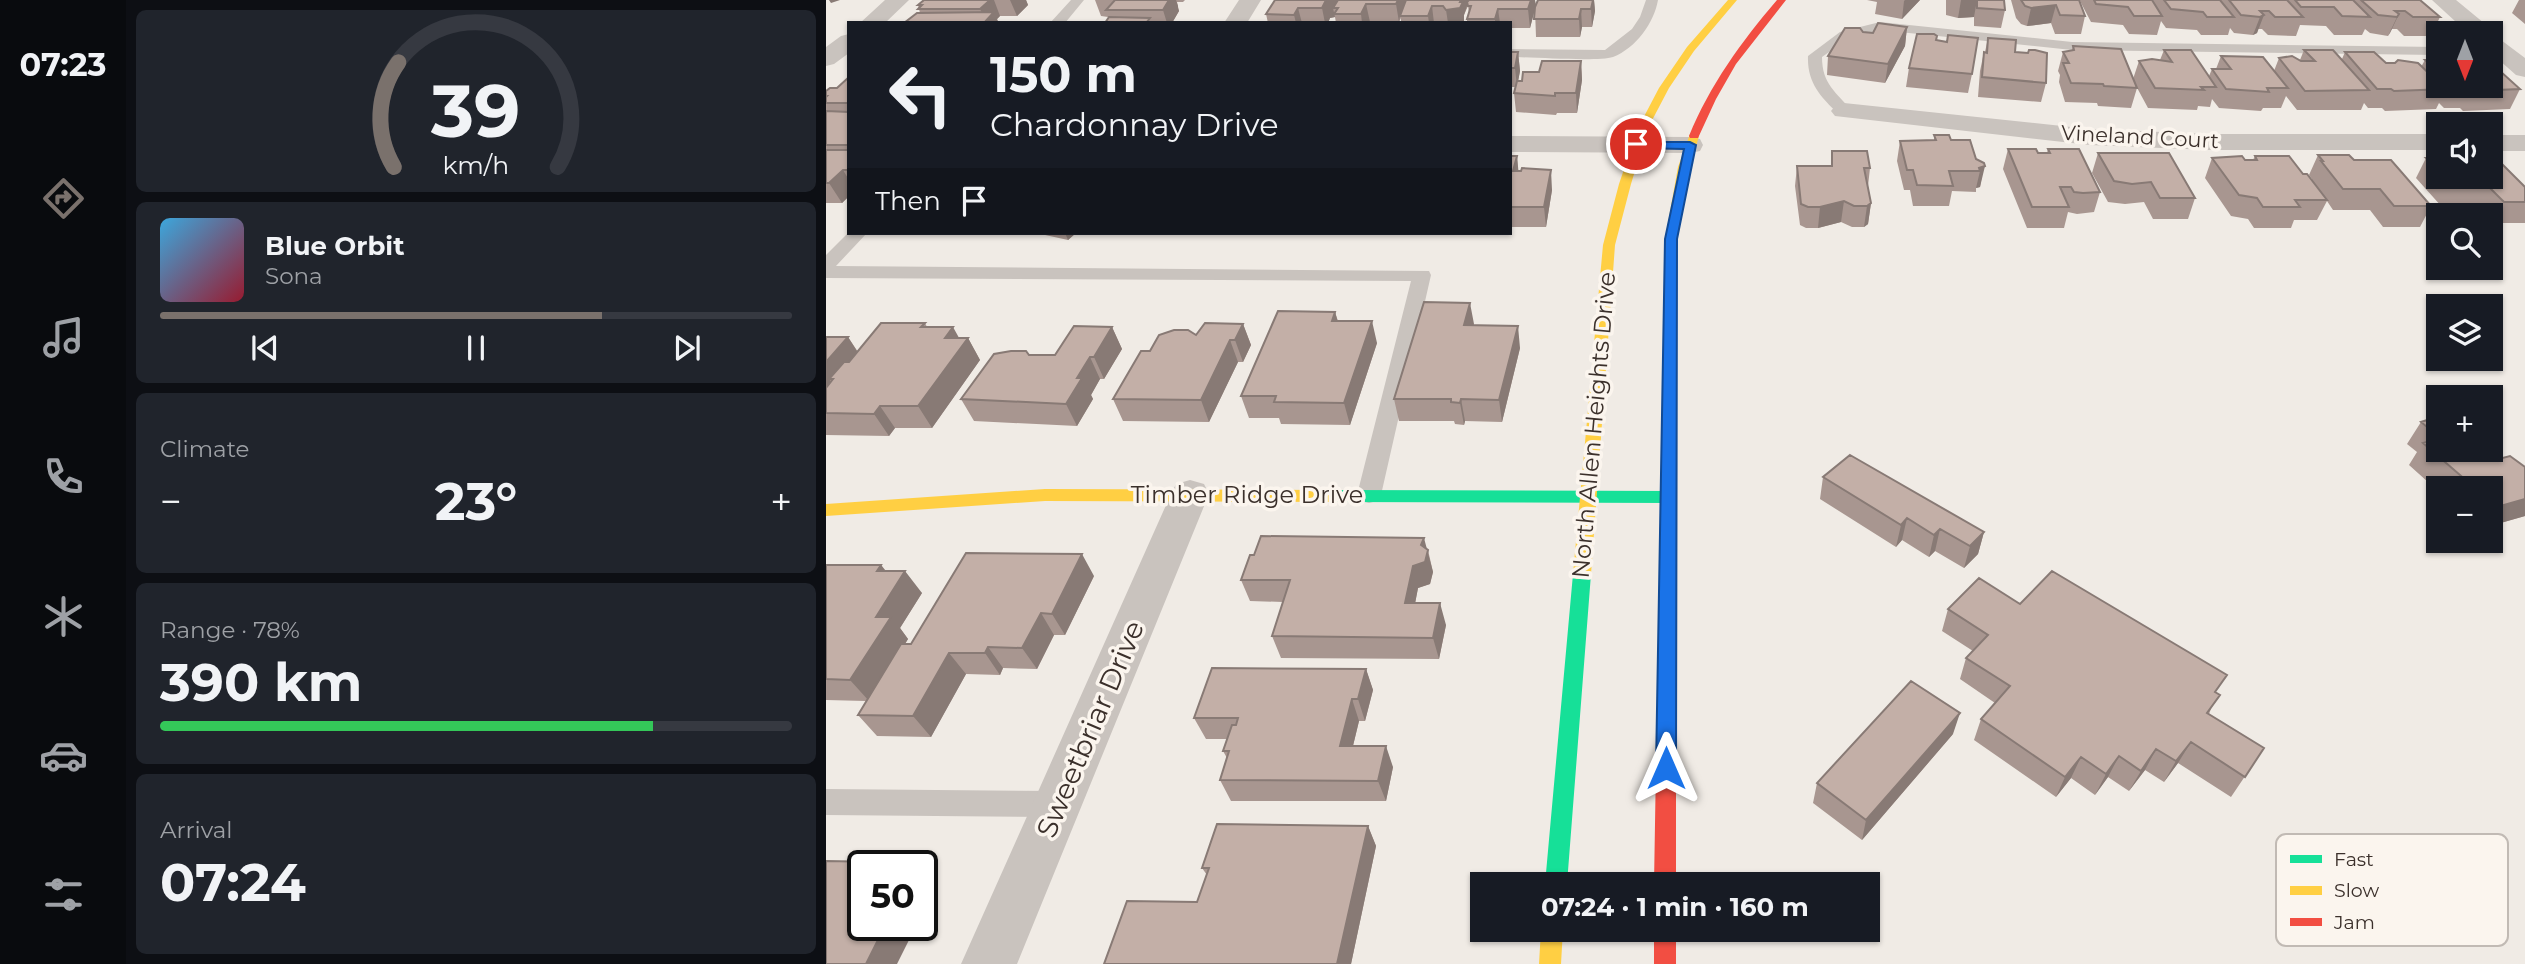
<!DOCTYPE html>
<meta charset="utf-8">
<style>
body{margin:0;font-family:Montserrat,sans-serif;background:#20242c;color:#f1f3f6;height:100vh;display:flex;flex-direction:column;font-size:26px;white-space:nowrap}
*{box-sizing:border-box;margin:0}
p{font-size:23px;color:#9ea1a6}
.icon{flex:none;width:38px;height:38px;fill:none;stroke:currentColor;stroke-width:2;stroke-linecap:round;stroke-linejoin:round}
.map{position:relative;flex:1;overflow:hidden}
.details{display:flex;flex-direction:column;gap:10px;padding:10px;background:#0d0f14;width:700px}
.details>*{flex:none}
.hud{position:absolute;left:21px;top:21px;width:665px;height:214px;border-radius:0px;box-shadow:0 2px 5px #0004;background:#171b24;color:#f1f3f6;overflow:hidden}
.needle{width:46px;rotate:180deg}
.fabs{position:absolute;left:1600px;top:21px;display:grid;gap:14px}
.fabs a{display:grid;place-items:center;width:77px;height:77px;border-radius:0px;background:#171b24;box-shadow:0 2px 5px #0004;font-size:35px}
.speed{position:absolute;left:21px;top:850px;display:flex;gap:14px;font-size:35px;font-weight:700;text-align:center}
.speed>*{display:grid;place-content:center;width:91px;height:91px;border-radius:50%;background:#171b24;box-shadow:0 2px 5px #0004;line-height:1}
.speed .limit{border:4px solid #111;border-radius:10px;background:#fff;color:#111}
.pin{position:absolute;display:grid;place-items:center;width:60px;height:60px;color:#fff;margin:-30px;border:4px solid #fff;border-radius:50%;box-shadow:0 2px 7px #0007}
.me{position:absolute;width:77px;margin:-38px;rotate:0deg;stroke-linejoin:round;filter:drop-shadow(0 0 5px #0008)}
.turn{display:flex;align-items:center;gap:24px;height:147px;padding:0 28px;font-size:32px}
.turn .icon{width:91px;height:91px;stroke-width:2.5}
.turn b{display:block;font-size:49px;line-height:60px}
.then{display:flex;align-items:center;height:66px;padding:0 28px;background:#0003;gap:14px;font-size:26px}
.big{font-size:52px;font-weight:700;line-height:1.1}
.details .widget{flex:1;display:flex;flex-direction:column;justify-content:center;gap:10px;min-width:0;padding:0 24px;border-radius:10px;background:#20242c}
.details .dial{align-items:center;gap:0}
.dial svg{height:182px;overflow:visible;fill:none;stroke:#363941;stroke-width:7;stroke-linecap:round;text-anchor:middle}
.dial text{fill:#f1f3f6;stroke:none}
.song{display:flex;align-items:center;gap:21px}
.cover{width:84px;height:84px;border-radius:10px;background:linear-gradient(135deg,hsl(200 70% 55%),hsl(350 70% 35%))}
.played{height:7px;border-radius:4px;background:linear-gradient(90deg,#7a716c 70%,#363941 70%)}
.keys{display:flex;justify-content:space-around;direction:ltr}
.heat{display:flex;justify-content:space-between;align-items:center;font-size:38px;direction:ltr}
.charge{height:10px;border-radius:5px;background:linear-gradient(90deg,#34c759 78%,#363941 0)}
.trip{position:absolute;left:644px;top:872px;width:410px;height:70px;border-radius:0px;background:#171b24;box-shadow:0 2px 5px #0004;font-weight:700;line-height:70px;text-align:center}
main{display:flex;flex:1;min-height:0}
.tabs{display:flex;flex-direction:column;width:126px;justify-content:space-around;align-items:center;background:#090b0e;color:#9ea1a6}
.tabs .icon{width:49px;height:49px}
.tabs .on{color:#7a716c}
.tabs b{font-size:32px;color:#f1f3f6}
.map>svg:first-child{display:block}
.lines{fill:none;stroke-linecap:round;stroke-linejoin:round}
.lane{fill:#c9c3be;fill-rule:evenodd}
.street{fill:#c9c3be;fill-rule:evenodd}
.fast{fill:#16e098;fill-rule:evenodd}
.slow{fill:#ffcf43;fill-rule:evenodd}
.jam{fill:#f24e42;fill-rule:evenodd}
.wall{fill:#a89690}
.shaded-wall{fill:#887a75}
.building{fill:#c3afa7;stroke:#887a75;stroke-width:2}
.route{fill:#1a73e8;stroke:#114b97;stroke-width:2}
.labels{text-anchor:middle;stroke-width:7;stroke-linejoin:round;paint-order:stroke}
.far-street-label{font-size:21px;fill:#3b302b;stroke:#fbf5ee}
.street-label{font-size:24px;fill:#3b302b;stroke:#fbf5ee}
.near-street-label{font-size:28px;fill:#3b302b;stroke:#fbf5ee}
.key{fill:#fbf5ee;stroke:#c1bab4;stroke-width:2}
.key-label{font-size:19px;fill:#3b302b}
</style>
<main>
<nav class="tabs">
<b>07:23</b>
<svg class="icon on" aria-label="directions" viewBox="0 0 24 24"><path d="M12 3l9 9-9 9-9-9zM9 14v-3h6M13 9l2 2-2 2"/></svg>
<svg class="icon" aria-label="music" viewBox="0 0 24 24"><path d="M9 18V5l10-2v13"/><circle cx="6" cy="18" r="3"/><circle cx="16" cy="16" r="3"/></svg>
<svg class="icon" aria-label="phone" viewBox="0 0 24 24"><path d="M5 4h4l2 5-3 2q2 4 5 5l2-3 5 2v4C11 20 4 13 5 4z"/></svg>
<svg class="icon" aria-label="climate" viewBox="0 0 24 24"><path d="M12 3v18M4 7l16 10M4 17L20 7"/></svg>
<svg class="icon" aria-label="car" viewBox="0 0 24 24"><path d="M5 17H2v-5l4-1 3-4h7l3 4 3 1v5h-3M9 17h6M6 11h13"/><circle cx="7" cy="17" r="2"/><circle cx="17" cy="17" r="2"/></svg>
<svg class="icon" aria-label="filters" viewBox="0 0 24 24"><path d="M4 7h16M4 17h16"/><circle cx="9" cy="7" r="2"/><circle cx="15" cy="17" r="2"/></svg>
</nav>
<section class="details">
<div class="widget dial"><svg viewBox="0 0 100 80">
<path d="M14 69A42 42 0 1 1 86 69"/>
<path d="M14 69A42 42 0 0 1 16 23" stroke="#7a716c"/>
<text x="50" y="56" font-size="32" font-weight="700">39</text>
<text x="50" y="72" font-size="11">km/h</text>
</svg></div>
<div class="widget">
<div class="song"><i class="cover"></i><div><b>Blue Orbit</b><p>Sona</p></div></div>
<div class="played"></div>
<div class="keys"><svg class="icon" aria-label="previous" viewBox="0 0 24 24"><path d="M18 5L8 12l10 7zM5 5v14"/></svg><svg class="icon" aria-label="pause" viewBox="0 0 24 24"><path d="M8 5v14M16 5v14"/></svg><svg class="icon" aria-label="next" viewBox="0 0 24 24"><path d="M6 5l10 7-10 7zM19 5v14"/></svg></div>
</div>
<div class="widget"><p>Climate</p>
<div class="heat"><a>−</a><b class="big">23°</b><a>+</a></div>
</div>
<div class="widget"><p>Range · 78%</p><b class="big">390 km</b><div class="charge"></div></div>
<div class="widget"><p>Arrival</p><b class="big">07:24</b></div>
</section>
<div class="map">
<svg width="1699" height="964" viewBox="0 0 1699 964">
<rect width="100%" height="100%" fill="#f0ebe5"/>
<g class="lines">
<path class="lane" d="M245,0H258L239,23H224Z
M820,0H832C828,23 810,48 787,57C772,62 704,57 684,57V49L779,50L806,29L814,17Z
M1054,22L1246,42L1612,47V55L1246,50L1054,30L1023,38L996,57C996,84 1010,92 1026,111L1018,116L1013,114C994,97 981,82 982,56L1014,32Z
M23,232L41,233L10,266L603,271L605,275L555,495L551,501L543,503L535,501L531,495L585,281L0,278V255Z
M0,789L233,791L243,795L248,804L243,813L233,817L0,815Z"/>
<path class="street" d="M59,0H83L59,23H34Z
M413,0H435L421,23H398Z
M1606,0H1630L1664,28L1667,34L1699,58V77L1690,75L1664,52V33H1642Z
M23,34V53L8,64L0,66V47L15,36Z
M1018,103L1264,129L1384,134H1612V150H1384L1264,145L1009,116L1005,111L1009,106Z
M1664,135H1699V151H1664Z
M684,136L864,137L874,139L877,145L874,151L864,153L684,152Z
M364,480L378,484L383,494L191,964H135L345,494L350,484Z"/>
<path class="fast" d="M510,490L843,491L851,497L843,503L510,502L502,496Z
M756,567L762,569L765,574L741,884H719L747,574L750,569Z"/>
<path class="slow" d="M902,0H911L868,51L843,88L822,128L805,184L789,245L765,574L762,579H750L747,574L777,245L793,184L812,128L833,88L861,47Z
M864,134L873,136L864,167L851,239L850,524L848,528H836L834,524L839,239L852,167Z
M219,489L510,490L518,496L510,502L219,501L0,516V504Z
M715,929H737L735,964H713Z"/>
<path class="jam" d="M951,0H960L910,64L890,99L872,138H864L863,136C884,85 915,42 951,0Z
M842,518L848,520L850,524V884H828L834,524L836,520Z
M828,929H850V964H828Z"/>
</g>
<path class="wall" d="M98,0H200L202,5L191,16H174L171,19L94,13L92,5Z
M269,0H359L357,2H351L353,11L346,23H279L283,18L282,17L275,16Z
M449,0L710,5L768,0L769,11L766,27H756L754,37H710L709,9L704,28H684V23H641V19L643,13L642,6L638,15V23H575V18L573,22L510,23L509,17L504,18L502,23H442L440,14Z
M1041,0H1094L1076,19L1049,14L1051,2Z
M1120,0H1178L1179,10L1175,28L1148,26V17L1132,18L1120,15Z
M1185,0H1253L1259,16L1255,34H1229L1225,23L1201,26L1195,24L1190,18Z
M1254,0H1594L1614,17L1605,36H1578L1571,29H1566L1562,36L1544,33L1539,29L1536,35H1508L1500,26L1474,25L1470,36L1442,35L1436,29H1432L1431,33L1427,35L1408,33L1404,28L1402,35H1375L1371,30L1340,28L1335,21L1331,35L1303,34L1297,25L1265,22L1254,1Z
M1693,0H1699V24L1686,13Z
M1081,27L1079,46L1059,83L1001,75L1002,56L1037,32L1047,33Z
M1162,38L1189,52L1220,83L1215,102L1152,97L1154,71L1158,52H1159Z
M1110,41L1121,42L1146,74L1142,93L1080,87L1083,68Z
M1247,46L1307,79L1313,61L1334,60L1338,50L1383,76L1386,69H1390L1395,56L1448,71L1453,58L1474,60L1478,50L1516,59L1519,52L1560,63L1595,67L1599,60H1610L1612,57V86H1664L1694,89L1684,109L1637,111L1634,108H1618L1613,103L1610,109L1559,111L1556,108H1542L1538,103L1535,110H1471L1460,96L1455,108H1437L1435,111L1393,108L1386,99L1384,107L1372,106L1371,110L1322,108L1309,84L1311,88L1305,108L1272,106L1271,103L1239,102L1233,82L1234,75L1232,71L1237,52L1246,50Z
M684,52H692L694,71L692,81H696L713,72L755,61L756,80L751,113H731L730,115L690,112L688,93L689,87H685L684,92Z
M23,77V196L16,203H0V91L11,88Z
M1108,135L1125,140L1150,159L1158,163L1154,187L1150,188V192L1126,191L1123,206H1087L1084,190H1078L1071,161L1074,141L1108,140Z
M1182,149L1212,153H1221L1222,149L1274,192L1268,212L1251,214L1242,212L1238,228H1201L1177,169Z
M1006,151L1044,168L1042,186L1045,203L1042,224L1038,227H1026L1015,222L992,228H980L974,225L969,186L971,166H1005Z
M1272,153L1369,198L1362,219H1327L1318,202L1299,204L1282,202L1266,173Z
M1492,155L1528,160L1605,206L1594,227H1557L1544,210H1507L1501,201L1491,220H1468L1465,228H1428L1422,219L1405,216L1379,178L1386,158L1427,160L1429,156L1477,174L1486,180V179L1483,175Z
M684,156H691L692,171L726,190L720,227H684Z
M1600,158H1612V177H1664L1699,187V223H1666L1664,222V215H1658L1651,207H1616L1590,178Z
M210,233H250L242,240Z
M341,233H374L373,234Z
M511,233H544L543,234H511Z
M562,233H580L578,234H564Z
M646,233H678L666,235Z
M509,312L512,321L551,343L524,425L455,424L453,418H423L415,396Z
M99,323L101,327L133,338H142L154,360L106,428H69L63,436L0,435V337H22L32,352Z
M417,324L425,345L417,362H412L383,422L297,421L287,399L324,351L370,335Z
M648,324L647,325L694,348L676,422L639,421L638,425L629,424L628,421H573L568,399Z
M286,327L296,349L278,379H274L265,395L267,399L251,426L148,421L135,399L203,355H229Z
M1612,418V450L1665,461L1699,467V516L1664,526V488H1612V491L1583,465L1591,452L1581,444L1595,422Z
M997,477L1158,532L1152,554L1138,568L1109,551L1103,557L1076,540L1070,547L994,499Z
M600,549L602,550L607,572L604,584L592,588L589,603L620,625L613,659L455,658L446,636L457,602L424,601L415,580Z
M0,565H55L60,571L96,593L74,628L82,639L79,644H85L268,576L239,635H228L211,669L177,668L174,675L140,674L105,737L51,736L32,715L40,701L0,700Z
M1194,604L1391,693L1383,714L1438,748L1405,797L1352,763L1338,782L1319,770L1303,791L1282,777L1269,795L1245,778L1230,797L1148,740L1155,719L1169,703L1134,679L1140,658L1147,651L1116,631L1122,609Z
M540,669L547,690L539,721H533L527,746L567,767L560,801H405L394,780L401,758L397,751L401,739H380L368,718Z
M1127,734L1036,840L987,803L991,783Z
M542,826L550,846L525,964H278L371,902L381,875L376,868Z"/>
<path class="shaded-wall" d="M3,0H14L5,3Z
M164,0H168L174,16L171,19L173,23H158L160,21L154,9Z
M184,0H200L202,5L191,16Z
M343,0H350L352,6V8L353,11L346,23H341L337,10Z
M500,0H520L512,8H507L509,17L504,18L502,23H499L496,8Z
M572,0H582L574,16L573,22L570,4Z
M635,0H643L638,15V23H622L620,10L634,2Z
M705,0H709L710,5L704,28L702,9Z
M767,0H768L769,11L766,27L765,9Z
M1079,0H1094L1076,19L1078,1Z
M1135,0H1151L1148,17L1132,18Z
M540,4L544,22L536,23L535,14Z
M1230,5L1225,23L1201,26L1205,8Z
M606,6L608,23H603L602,16Z
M472,8L476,23H470L468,15Z
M672,9L674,23H669V19Z
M755,9L756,27L754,37L753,19Z
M1573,14L1564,33L1562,36L1571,17Z
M1438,15L1431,33L1427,35L1434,17Z
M1081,27L1079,46L1059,83L1062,64Z
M692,52L694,71L691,87L689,68Z
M755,61L756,80L751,113L750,93Z
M691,156L693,177L687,171Z
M1159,166L1154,187L1150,188L1154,171L1153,168Z
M17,170L23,180V196L16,203L3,183Z
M725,170L726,190L720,227L718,207Z
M1018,201L1015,222L992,228L994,207Z
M1045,203L1042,224L1038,227L1041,206Z
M239,233H250L242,240Z
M665,233H678L666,235Z
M644,303L648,324L642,347L638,325Z
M509,312L515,333L506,321Z
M546,321L551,343L524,425L518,403Z
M417,324L425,345L417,362L409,340Z
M692,326L694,348L676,422L673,400Z
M127,327L137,345L142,338L154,360L106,428L92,406L119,338Z
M286,327L296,349L278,379L268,357Z
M22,337L36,359L7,379H3L10,389L0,401V362Z
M404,340L412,362L383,422L375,400Z
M264,357L274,379L265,395L267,399L251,426L240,404L251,378Z
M635,399L639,421L638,425L634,403Z
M54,406L69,428L63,436L48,414Z
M1699,499V516L1664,526V516L1671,507Z
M1081,518L1076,540L1070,547L1075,525Z
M1114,529L1109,551L1103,557L1108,535Z
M1158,532L1152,554L1138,568L1144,546Z
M598,538L607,572L604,584L592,588L585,625L579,603L587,566Z
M256,554L268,576L239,635L226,614Z
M55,565L70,585L79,571L96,593L74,628L82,639L43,701L24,680L50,617L51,571Z
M614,603L620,625L613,659L607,638Z
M215,613L228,635L211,669L196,648Z
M162,647L177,668L174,675L159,653Z
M123,653L140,674L105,737L87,716Z
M540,669L547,690L539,721L532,699Z
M526,699L533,721L522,766L514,746Z
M1134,713L1127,734L1036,840L1040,820Z
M1365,742L1352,763L1338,782L1350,761Z
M560,746L567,767L560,801L552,781Z
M1330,749L1319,770L1303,791L1315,771Z
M1293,756L1282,777L1269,795L1280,774Z
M1255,757L1245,778L1230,797L1239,777Z
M542,826L550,846L525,964H511Z
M96,889L104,896L96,913Z
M59,926H90L71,964H40Z"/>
<path class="building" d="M98,0H164L154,9H92L96,5H92Z
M289,0H343L337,10H280Z
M449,0H500L496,8H472L468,15L440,14Z
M512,0H572L570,4H540L535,14H508L512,8H507Z
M580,0H635L634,2H637L634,8L620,10L617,6H606L602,16H574Z
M643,0H705L702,9H672L669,19H641L645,6H642L641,2Z
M712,0H767L765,9H755L753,19H708L709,7Z
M1151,0H1178L1179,10L1151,8Z
M1195,0H1253L1259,16L1234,15L1230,5L1205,8L1199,6Z
M1268,0H1326L1336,16H1308L1302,7L1270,4Z
M1338,0H1394L1408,17H1381L1377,12L1345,9Z
M1403,0H1461L1477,17H1449L1443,11H1434L1438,15L1434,17L1415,15Z
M1469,0H1527L1544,17L1516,16L1508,7H1475Z
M1535,0H1594L1614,17H1587L1579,11H1569L1573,14L1571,17L1552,15Z
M168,12L158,23H78L91,13Z
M283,17L324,18L320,23H279Z
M1052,23L1081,27L1062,64L1002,56L1019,28H1034L1037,32L1047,33Z
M1091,34H1108L1111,36L1110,40L1121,42L1122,35L1152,38L1146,74L1083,68Z
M1162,38L1190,40L1189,52L1202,53L1203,50H1209L1221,53L1220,83L1156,77L1158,52L1161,53Z
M1247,46L1295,49L1311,88L1278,86L1277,84L1245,83L1237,63H1243L1237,52L1248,50Z
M1338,50H1365L1390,87H1375L1378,90L1329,88L1313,61L1326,59L1346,62Z
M1478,50H1507L1543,90L1479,91L1453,58L1466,56L1475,61H1489Z
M684,52H692L689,68H684Z
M1519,52H1548L1560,63H1569L1572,60L1592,63L1612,82V86H1616L1620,89L1568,91L1565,89H1551Z
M1395,56L1437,57L1462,88H1441L1443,92L1400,89L1386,69H1405Z
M1599,60H1612V73Z
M716,61H755L750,93H729V96L688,93L691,81H696L697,72H713Z
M1664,62L1694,89L1647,91L1644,89L1628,88L1625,86H1664Z
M23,77V103H0V97L1,96H0V91L4,88H11Z
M0,111L23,112V145H0Z
M1108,135H1123L1125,140H1144L1150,159L1158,163L1159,166L1153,168L1154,171H1123L1127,186L1091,185L1087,170H1081L1074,141L1110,140Z
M1182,149H1210L1212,153H1224L1222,149H1253L1274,192L1257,193L1248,192L1245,187H1234L1243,207H1206Z
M0,150H23V170H17L3,183H0Z
M1006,151H1041L1044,168H1038L1045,203L1041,206H1028L1018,201L994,207H982L975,204L971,166H1006Z
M1272,153H1343L1369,198H1334L1325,182L1306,184L1288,181Z
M1492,155H1523L1528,160H1565L1605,206H1568L1554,189H1517L1495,161H1497Z
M684,156H691L687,171H695L696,168L725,170L718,207H684Z
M1416,156L1419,160H1431L1429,156H1463L1477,174H1481L1501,200H1469L1474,207H1437L1431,198L1413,195L1386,158Z
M1600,158H1612V170Z
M1664,158H1670L1699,187V202H1678L1663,187H1627L1618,177H1664Z
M598,302L644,303L638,325L692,326L673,400L635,399L634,403L625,402V399H568Z
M452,311L509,312L506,321H546L518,403L448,402L450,396H415Z
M55,323H99L95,327H127L119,338H142L92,406H54L48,414L0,413V388L7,379H3L18,362H23Z
M379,323L417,324L409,340H404L375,400L287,399L315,351H324L333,335L348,330H362L370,335Z
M248,326L286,327L268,357H264L251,378H256L240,404L135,399L168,354L185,351H200L203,355H229Z
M0,337H22L0,362Z
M1611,417L1612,418V436L1595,422Z
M1612,439V450H1651L1665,461L1684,456L1699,467V499L1671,507L1664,502V488H1649L1597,443Z
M1024,455L1158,532L1144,546L1114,529L1108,535L1081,518L1075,525L997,477Z
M435,536L598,538L595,545L602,550L599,562L587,566L579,603H614L607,638L446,636L464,580H415L424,555H428Z
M140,553L256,554L226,614L215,613L196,648L162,647L159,653H123L87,716L32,715L75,644H85Z
M0,565H55L51,571H79L50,617H65L24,680L0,679Z
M1226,571L1401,675L1389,692L1394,695L1381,713L1438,748L1419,777L1365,742L1350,761L1330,749L1315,771L1293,756L1280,774L1255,757L1239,777L1155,719L1184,686L1140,658L1162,635L1122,609L1153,578L1194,604Z
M386,668L540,669L532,699H526L514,746H560L552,781L394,780L403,751H397L406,725H410L412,718H368Z
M1085,681L1134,713L1040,820L991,783Z
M391,824L542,826L511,964H278L301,901L371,902L383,868H376Z
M0,861L54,862L52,866H37V926H59L40,964H0Z"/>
<path class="route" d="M806,142H864L870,145L851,239L850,768L847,775L840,777L833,775L830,768L839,239L858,149L810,148L805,144Z"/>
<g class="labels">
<g class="far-street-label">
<text transform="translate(1314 137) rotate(3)" y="7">Vineland Court</text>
</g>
<g class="street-label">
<text transform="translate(768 425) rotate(-85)" y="8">North Allen Heights Drive</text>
<text x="421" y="503">Timber Ridge Drive</text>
</g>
<g class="near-street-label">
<text transform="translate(264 729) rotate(-67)" y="10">Sweetbriar Drive</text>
</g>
</g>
<rect x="1450" y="834" width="232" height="112" rx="10" class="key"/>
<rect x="1464" y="855" width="32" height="8" fill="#16e098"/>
<rect x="1464" y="886" width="32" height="9" fill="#ffcf43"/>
<rect x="1464" y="918" width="32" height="8" fill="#f24e42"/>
<g class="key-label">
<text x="1508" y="866">Fast</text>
<text x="1508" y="897">Slow</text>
<text x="1508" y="929">Jam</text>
</g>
</svg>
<div class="fabs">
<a><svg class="needle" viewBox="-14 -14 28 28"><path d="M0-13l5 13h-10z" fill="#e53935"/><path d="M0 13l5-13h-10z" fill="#9ea1a6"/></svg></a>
<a><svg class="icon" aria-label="sound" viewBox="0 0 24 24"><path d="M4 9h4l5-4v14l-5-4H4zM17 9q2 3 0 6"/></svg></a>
<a><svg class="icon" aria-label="search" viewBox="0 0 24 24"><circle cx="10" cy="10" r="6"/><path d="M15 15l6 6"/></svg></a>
<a><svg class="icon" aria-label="layers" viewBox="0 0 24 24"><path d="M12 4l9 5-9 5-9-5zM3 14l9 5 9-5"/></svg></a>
<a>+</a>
<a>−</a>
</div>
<div class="speed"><div class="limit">50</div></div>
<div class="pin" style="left:810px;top:144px;background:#d93025"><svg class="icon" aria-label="arrive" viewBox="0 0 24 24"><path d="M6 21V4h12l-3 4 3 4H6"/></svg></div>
<svg class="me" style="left:840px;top:768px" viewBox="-20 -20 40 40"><path d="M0-17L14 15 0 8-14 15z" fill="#1a73e8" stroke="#fff" stroke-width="4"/></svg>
<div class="trip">07:24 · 1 min · 160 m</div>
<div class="hud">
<div class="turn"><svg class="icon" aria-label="left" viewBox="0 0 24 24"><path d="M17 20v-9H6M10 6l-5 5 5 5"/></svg><div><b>150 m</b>Chardonnay Drive</div></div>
<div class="then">Then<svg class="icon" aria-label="arrive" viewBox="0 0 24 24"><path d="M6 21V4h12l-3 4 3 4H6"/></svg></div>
</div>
</div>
</main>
